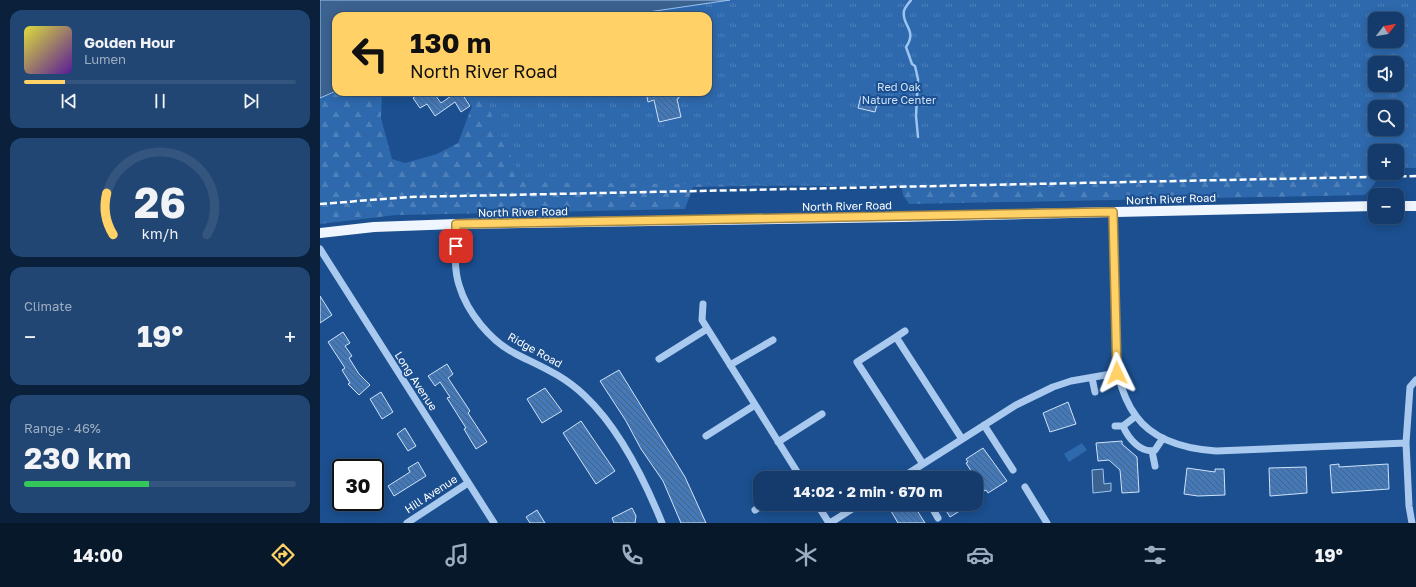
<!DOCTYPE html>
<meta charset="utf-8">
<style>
body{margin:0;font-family:"Golos Text",sans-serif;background:#214673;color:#f1f3f6;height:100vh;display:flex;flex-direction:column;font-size:15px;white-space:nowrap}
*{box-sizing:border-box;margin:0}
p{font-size:13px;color:#9dadc1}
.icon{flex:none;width:22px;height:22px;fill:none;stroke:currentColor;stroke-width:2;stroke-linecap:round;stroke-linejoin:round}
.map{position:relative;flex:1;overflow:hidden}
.drawer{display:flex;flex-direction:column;gap:10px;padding:10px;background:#0b203b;width:320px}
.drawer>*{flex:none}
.banner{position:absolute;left:12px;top:12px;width:380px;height:84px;border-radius:12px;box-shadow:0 2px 10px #0003,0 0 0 1px #33557e;background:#ffd166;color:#111;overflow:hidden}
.needle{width:26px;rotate:59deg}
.buttons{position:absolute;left:1048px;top:12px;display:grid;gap:8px}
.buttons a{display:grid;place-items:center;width:36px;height:36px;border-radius:8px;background:#143b6b;box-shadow:0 2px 10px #0003,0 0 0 1px #33557e;font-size:20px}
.speed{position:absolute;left:12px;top:459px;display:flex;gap:8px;font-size:20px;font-weight:700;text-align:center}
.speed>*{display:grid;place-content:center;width:52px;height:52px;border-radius:50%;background:#143b6b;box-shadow:0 2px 10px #0003,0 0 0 1px #33557e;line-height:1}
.speed .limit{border:2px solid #111;border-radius:6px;background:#fff;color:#111}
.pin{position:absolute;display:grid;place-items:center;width:34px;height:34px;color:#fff;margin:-17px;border-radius:8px;box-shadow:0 2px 6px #0006}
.me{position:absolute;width:44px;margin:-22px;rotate:358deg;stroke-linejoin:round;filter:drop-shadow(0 0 3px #0008)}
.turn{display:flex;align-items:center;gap:14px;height:84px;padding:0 12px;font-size:18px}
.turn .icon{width:52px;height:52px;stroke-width:2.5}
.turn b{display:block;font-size:28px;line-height:34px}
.big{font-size:30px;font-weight:700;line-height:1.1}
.drawer .card{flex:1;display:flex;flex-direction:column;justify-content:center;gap:6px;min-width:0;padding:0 14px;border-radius:12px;background:#214673}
.drawer .dial{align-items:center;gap:0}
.dial svg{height:104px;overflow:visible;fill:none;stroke:#33557e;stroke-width:7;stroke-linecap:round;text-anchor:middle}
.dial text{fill:#f1f3f6;stroke:none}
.song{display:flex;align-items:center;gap:12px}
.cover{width:48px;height:48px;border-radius:6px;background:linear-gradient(135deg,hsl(60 70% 55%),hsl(270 70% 35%))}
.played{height:4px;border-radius:2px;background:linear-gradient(90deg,#ffd166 15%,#33557e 15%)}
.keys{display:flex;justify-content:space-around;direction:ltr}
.heat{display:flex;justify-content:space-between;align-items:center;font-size:22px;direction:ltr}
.charge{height:6px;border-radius:3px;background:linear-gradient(90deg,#34c759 46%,#33557e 0)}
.trip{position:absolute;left:433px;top:471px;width:230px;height:40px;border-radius:12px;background:#143b6b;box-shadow:0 2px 10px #0003,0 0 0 1px #33557e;font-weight:700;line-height:40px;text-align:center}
.tabs{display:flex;height:64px;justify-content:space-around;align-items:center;background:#08182b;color:#9dadc1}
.tabs .icon{width:28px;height:28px}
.tabs .active{color:#ffd166}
.tabs b{font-size:18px;color:#f1f3f6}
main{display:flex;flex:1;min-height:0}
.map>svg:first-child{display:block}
.forest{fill:url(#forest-firs);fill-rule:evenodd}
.park{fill:url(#park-tufts);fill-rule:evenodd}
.pitch{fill:#2e69ad}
.water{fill:#3c6290;stroke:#9cc4f0}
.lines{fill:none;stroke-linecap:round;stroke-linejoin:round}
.stream{stroke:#9cc4f0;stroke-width:2.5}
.building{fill:url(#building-back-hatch);stroke:#cfe3fa}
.minor{stroke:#a9c9ee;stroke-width:7}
.major{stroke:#f0f6ff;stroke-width:10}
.rail{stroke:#fff;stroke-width:2.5;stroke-dasharray:7 3;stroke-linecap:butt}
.route-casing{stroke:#a68842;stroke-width:10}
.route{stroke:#ffd166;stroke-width:7}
.labels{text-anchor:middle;stroke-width:4;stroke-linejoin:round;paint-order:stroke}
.park-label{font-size:11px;fill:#cfe3fa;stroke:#1b4f8f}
.street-label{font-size:11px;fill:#fff;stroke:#1b4f8f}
</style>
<main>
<section class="drawer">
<div class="card">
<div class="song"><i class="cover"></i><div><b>Golden Hour</b><p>Lumen</p></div></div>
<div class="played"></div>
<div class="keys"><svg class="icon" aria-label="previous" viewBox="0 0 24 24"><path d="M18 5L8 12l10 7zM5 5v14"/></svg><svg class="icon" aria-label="pause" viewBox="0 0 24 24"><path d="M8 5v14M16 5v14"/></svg><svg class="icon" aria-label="next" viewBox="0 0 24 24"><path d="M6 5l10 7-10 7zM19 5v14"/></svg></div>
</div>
<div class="card dial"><svg viewBox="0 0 100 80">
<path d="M14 69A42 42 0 1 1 86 69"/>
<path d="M14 69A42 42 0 0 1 9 37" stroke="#ffd166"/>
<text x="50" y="56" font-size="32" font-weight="700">26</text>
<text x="50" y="72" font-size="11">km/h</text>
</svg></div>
<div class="card"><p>Climate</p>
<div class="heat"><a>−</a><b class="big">19°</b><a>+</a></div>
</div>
<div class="card"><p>Range · 46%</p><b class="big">230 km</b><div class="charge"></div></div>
</section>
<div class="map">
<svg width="1096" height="523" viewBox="0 0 1096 523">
<defs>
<pattern id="forest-firs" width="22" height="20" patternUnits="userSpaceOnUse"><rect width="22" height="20" fill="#2e69ad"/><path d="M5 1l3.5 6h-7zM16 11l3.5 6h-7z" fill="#4d80b9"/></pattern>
<pattern id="park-tufts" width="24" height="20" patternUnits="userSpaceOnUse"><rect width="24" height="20" fill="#2e69ad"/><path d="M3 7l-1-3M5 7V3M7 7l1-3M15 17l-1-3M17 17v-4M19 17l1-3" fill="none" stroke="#4d80b9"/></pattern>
<pattern id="building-back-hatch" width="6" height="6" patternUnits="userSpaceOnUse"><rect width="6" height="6" fill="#4478b7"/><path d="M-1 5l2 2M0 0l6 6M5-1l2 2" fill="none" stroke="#486282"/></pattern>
</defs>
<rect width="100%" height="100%" fill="#1b4f8f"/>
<path class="forest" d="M410,0H1096V168H1077V151H1055V173H1063L1045,195L589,204L583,195L581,183L373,187L365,209L76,215L0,224V98L16,91L62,92L61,118L72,159L85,163L117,154L138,143L152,106L142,92H388V16H301ZM1055,19H1077V41H1055ZM1055,63H1077V85H1055ZM1055,107H1077V129H1055Z"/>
<path class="park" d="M410,0H1096V168H1077V151H1055V168L818,174L585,187L203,182L161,92H388V16H301ZM1055,19H1077V41H1055ZM1055,63H1077V85H1055ZM1055,107H1077V129H1055Z"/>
<path class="pitch" d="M762,443L767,450L749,462L744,454Z"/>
<path class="water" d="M0,0H410L301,16H16V91L0,98Z
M783,469L784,484L791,483V491L773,493L772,470Z"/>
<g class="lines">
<path class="stream" d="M591,0C589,3 585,7 584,11C581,25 598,30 586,47L592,64L595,66L598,79L596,116L598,137"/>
</g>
<path class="building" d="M102,92H113L121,103L137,92H141L150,106L141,112L135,102L115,116L107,104L100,108L93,98Z
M326,92H358L359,98L357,99L361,117L339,122L334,100L328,102Z
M541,96L558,100L555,112L538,108Z
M0,296L12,315L0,323Z
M23,332L30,343L25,346L32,356L29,358L39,374L50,385L39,395L28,384L30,383L22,370L25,368L8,342Z
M127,364L133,374L128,378L150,411L148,413L167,442L156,449L144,429L146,428L127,398L130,397L120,382L115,386L108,376Z
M299,370L365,477L386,523H361L343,481L321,449L306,421L280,381Z
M225,388L242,411L222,423L207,399Z
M61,392L73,412L62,419L50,399Z
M748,402L756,424L730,432L723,413Z
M261,421L295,471L276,484L243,433Z
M85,428L96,446L88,451L77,434Z
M802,441V444L817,457L819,492L802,493L800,470L789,460L778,461L776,443Z
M663,448L687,481L668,493L666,490L664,491L646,463L648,462L646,459Z
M98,462L106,476L74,496L68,486L90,472L88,468Z
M1019,464V467L1068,464L1069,489L1012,493L1010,465Z
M986,467L987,493L950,496L949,468Z
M867,468L895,472V469H904L905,495L878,496L864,494Z
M574,504H593L605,523H578L571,511L573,510L571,506Z
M622,504H651L630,517Z
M312,508L316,516L315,523H294L292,518Z
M217,510L225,523H210L206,517Z"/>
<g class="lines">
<path class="minor" d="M136,224C136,243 133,266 139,285C147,312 170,341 196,354C222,367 243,375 265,396C299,428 325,481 342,523
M0,249L174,523
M383,304L382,320L481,478
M576,337L585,331
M339,359L387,329
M410,365L453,340
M797,373C802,388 806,403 816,416C834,441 867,449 896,451L1086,443L1089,506L1092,523
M772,378L775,392
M664,425L693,470
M795,426H803C808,438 821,454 835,450L843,438
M803,426L816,416
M386,436L435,405
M458,442L502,414
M1086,443L1090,387L1096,380
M832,451L835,466
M603,464L537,362L576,337L642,439
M581,478L696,405L733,387L751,381L797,373L793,212
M705,487L727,523
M497,504L509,523
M610,504L618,518
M435,510L444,504
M87,523L148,483
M510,523L540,504"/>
<path class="major" d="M1077,206H1096
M0,233L54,227L136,224L582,217L1055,206"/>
<path class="rail" d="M0,204L89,197L1096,176"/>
</g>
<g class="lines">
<g class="route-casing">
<path id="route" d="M136,246V224L793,212L797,373"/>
</g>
<use href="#route" class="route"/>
</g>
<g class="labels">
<g class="park-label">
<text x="579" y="91">Red Oak<tspan x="579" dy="13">Nature Center</tspan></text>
</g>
<g class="street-label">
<text transform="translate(851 199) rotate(-2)" y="4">North River Road</text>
<text transform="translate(527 206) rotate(-1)" y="4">North River Road</text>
<text transform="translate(203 212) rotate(-1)" y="4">North River Road</text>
<text transform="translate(215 350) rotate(29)" y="4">Ridge Road</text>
<text transform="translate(96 381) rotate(57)" y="4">Long Avenue</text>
<text transform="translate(111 494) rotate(-33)" y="4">Hill Avenue</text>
</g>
</g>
</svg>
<div class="buttons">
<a><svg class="needle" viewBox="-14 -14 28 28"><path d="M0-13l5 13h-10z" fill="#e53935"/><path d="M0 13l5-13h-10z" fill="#9dadc1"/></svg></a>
<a><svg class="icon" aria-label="sound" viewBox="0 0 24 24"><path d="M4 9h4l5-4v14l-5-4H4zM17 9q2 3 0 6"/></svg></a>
<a><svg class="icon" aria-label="search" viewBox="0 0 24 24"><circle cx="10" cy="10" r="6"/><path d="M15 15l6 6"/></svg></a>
<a>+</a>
<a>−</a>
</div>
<div class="speed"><div class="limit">30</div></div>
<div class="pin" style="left:136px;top:246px;background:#d93025"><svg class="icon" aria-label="arrive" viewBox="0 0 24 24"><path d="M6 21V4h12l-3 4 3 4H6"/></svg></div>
<svg class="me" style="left:797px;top:373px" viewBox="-20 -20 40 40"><path d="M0-17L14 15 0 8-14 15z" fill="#ffd166" stroke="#fff" stroke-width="4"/></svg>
<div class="trip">14:02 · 2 min · 670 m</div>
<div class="banner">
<div class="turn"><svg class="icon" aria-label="left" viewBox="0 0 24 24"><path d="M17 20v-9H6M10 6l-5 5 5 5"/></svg><div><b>130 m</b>North River Road</div></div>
</div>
</div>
</main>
<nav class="tabs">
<b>14:00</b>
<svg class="icon active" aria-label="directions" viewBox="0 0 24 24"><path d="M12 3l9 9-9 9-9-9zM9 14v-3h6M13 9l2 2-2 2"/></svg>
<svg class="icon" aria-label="music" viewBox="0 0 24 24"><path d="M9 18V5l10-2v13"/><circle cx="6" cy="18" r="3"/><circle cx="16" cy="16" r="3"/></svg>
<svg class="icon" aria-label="phone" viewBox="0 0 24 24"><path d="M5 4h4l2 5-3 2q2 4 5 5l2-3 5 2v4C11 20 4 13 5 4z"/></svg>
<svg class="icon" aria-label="climate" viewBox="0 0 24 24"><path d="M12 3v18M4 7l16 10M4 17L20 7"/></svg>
<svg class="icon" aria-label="car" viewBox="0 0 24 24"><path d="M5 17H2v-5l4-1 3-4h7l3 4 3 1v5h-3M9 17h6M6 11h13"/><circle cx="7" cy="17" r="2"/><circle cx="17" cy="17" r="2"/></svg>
<svg class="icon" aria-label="filters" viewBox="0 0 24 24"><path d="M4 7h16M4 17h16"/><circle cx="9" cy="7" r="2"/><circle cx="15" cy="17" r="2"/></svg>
<b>19°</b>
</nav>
